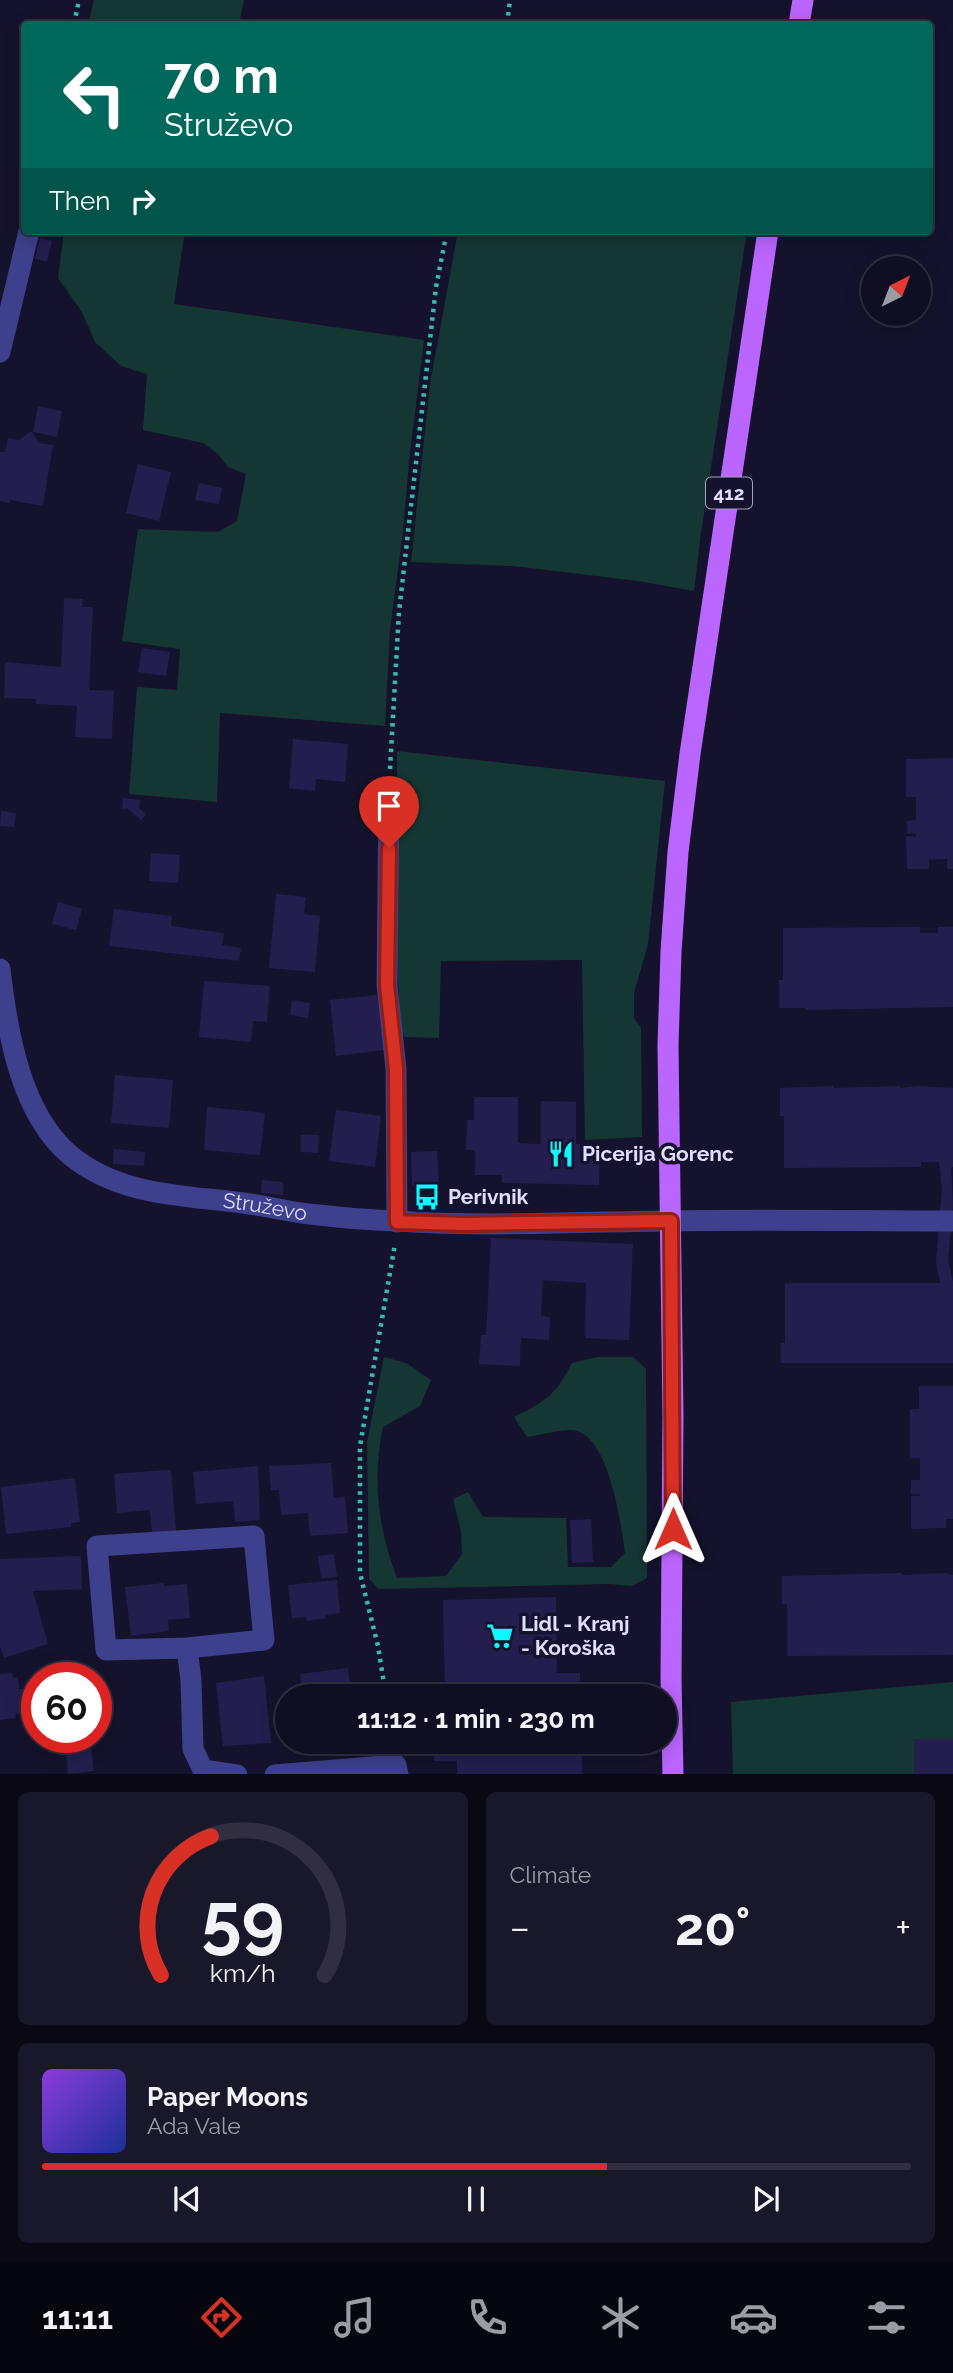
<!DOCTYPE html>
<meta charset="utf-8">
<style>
body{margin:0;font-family:Raleway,sans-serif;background:#19172a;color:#f1f3f6;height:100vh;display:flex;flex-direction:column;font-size:26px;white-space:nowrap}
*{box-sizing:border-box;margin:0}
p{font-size:23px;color:#9c9ca5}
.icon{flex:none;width:38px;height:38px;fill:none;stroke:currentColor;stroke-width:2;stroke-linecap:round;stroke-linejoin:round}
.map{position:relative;height:1774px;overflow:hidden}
.sheet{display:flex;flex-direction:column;gap:18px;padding:18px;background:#090813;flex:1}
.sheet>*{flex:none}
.hud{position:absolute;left:21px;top:21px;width:912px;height:214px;border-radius:7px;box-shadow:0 4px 18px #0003,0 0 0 2px #302e40;background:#00695c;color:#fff;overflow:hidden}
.needle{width:46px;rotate:42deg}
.controls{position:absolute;left:861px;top:256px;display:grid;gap:14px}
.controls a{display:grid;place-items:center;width:70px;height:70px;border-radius:50%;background:#100e22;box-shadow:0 4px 18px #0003,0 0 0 2px #302e40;font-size:35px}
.speed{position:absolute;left:21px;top:1662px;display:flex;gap:14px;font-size:35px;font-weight:700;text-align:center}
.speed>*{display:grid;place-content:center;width:91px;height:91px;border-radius:50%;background:#100e22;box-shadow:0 4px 18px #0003,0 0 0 2px #302e40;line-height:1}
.speed .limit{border:10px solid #d22;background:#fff;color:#111}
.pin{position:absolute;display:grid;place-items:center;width:60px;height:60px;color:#fff;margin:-72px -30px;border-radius:50% 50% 50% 0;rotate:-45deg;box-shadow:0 0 7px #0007}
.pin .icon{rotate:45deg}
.me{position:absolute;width:77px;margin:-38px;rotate:0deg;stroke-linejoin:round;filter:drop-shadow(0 0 5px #0008)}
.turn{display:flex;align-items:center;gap:24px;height:147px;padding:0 28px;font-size:32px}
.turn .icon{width:91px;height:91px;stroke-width:2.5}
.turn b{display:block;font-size:49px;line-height:60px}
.then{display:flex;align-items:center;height:66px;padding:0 28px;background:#0003;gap:14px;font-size:26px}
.big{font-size:52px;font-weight:700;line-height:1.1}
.sheet .card{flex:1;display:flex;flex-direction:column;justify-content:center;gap:10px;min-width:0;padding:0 24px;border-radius:10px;background:#19172a}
.sheet .dial{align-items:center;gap:0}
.dial svg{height:182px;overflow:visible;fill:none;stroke:#302e40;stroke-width:7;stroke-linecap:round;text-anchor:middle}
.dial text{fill:#f1f3f6;stroke:none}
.song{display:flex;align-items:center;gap:21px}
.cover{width:84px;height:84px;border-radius:10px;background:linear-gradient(135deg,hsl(270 70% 55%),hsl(230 70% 35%))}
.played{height:7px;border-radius:4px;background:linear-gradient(90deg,#d93025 65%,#302e40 65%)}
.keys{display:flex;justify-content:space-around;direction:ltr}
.heat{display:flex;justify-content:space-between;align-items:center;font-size:38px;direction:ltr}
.sheet .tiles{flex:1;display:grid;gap:18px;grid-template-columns:1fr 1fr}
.card:last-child{grid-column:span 2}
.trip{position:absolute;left:275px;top:1684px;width:402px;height:70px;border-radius:35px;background:#100e22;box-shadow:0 4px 18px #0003,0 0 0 2px #302e40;font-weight:700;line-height:70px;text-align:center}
.tabs{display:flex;height:112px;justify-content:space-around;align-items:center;background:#06060e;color:#9c9ca5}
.tabs .icon{width:49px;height:49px}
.tabs .active{color:#d93025}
.tabs b{font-size:32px;color:#f1f3f6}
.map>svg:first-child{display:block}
.green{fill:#153733}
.building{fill:#241e4e}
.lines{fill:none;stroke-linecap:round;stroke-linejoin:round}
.path{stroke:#31bfac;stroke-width:4.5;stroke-dasharray:3.5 5;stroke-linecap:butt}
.minor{stroke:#3d408c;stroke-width:21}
.major{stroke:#ba65fe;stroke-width:21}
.route-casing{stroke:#8d1f18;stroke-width:18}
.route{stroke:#d93025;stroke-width:12}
.labels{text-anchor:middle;stroke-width:7;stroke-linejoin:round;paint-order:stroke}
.shield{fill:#15122d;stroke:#a2a1c0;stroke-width:2}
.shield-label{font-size:19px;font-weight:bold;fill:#dfdeff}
.poi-label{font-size:21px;font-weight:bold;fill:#dfdeff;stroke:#15122d;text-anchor:start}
.street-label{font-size:21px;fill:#dfdeff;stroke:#15122d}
</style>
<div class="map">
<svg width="953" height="1775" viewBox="0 0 953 1775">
<rect width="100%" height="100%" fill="#15122d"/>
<path class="green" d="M94,0H244L239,24H88Z
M64,231H185L174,304L424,340L409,462L403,531L390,630L385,726L220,713L217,802L129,794L137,687L177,690L180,649L122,641L138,529L218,532L237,521L246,474L228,467L218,454L203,443L143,430L147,374L121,366L95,342L82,312L58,278Z
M458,231H747L701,533L694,591L638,581L513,566L411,562L430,384Z
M397,751L665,781L648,944L634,993V1018L641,1028L642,1137L585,1140L582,960L441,961L439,1038L404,1037L401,1027L397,963Z
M384,1357L406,1363L431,1380L420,1406L383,1427C372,1479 378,1529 397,1578L446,1576L462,1554L461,1531L453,1499L468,1492L483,1517L566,1518L568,1567H611L625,1553C621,1524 609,1431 571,1430C557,1430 541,1435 527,1437L514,1417C546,1401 555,1396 572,1363L597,1357H633L646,1369L647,1578L632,1586L610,1584L379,1589L369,1579L367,1442Z
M953,1682V1774H733L731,1702Z"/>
<path class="building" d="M40,238L52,241L47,261L35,259Z
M38,406L62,411L57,437L33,432Z
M31,431L39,443L53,445L43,506L10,500L9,503L0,501V452H5L8,438L19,440Z
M138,464L171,472L159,521L126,513Z
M199,483L222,488L219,504L195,500Z
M64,598L83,599L82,607H93L89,690L114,691L112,739L75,737L77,706L36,704V699L4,698L5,662L61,667Z
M142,648L170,652L166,676L138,672Z
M293,739L348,744L345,782L316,779L315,791L289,788Z
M953,758V869H947V859H929V869H907L906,836L916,837V833L907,834V821L916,820V797H906V759Z
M123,798L140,800L139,808L146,814L141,820L127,808L122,809Z
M1,811L16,813L14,827L0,826Z
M151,853L180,855L178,883L149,881Z
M276,894L306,897L304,914L320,916L315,972L269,968Z
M58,902L82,909L76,930L52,924Z
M114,909L172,916L171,926L224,933L222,945L241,948L239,961L109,946Z
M920,927V933H938V927H953V1007L805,1010V1008H779V980H783V928Z
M204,981L270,986L267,1022L253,1021L251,1042L199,1037Z
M377,995L384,1050L336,1056L330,1000Z
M292,1000L310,1003L308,1018L290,1015Z
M115,1075L173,1080L169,1128L111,1123Z
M833,1086V1088L900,1086V1088L918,1086L953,1088V1167H951L953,1206L948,1261L953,1282V1363H781V1343H785V1283H940L936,1261L942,1189L939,1162H921V1167L784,1168V1116H780V1088Z
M474,1097H518V1143L541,1144V1101L576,1102V1144H600L599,1185L502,1183V1175H475V1150H466L467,1120H474Z
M207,1107L265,1113L260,1155L204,1150Z
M336,1110L381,1116L375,1167L329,1161Z
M301,1135H319L318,1153L301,1152Z
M114,1149L145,1152L144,1166L113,1164Z
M437,1151L439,1185L412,1186L411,1152Z
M262,1180L283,1182V1195L261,1193Z
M491,1238L633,1244L629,1340L585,1338L586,1283L543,1280L541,1316L550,1317L549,1340L521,1338L520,1366L479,1364L481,1335H486Z
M919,1386H953V1519H946V1528L911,1529V1496H920V1494H911V1480H920V1458H910V1409H919Z
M331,1463L334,1498L345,1497L348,1533L310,1536L308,1513L281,1515L279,1490H271L269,1466Z
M258,1466L260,1520L235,1522L233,1501L196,1504L193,1472Z
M166,1470H171L176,1531L152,1533L150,1510L117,1513L114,1474Z
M75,1478L80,1522L71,1523V1527L6,1534L1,1487Z
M591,1519L593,1562L572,1563L570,1520Z
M334,1554L337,1577L321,1578L318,1556Z
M81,1556L82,1589L33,1591L48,1644L4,1658L0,1646V1559Z
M902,1573V1575L944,1573L953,1575V1655L787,1656V1604H782V1576Z
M337,1580L340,1613L325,1615L326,1618L307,1621L306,1617L292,1618L288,1585Z
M164,1583V1586L187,1584L190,1618L168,1620L169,1631L131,1636L125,1587Z
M556,1597L557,1673H580L581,1696H445L443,1600Z
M348,1668L351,1696H302L300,1674Z
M12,1673L13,1678L18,1677L19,1689H28L29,1713L15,1714L16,1718L0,1720V1674Z
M264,1676L271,1743L223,1746L216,1683Z
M64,1738H90L94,1771L68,1774Z
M914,1739H953V1775H914Z
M434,1741H582V1775H457V1761H434Z"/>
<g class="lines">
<path class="path" d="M74,24L79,0
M507,24L510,0
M390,769L399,612L436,287L447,231
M386,1696L378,1646L360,1573V1446L395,1244"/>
<g class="minor">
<path d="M0,352L29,231"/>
<path d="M389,793L387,985L396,1069L397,1222"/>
<path id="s1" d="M0,969C7,1030 20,1113 70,1155C119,1196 183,1195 243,1203C268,1206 293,1213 319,1215C344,1218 370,1220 396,1221C486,1227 576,1222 666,1221C762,1219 857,1221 953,1221"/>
<path d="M187,1648L264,1640L254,1536L97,1546L106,1650L187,1648L191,1680L193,1749L203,1770L237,1775"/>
<path d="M275,1775L396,1765L398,1775"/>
</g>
<path class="major" d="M799,24L803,0
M673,1775L671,1678L673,1415L668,1045L671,952L678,852L690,754L768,231"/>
</g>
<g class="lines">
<g class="route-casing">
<path id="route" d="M389,848L387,985L396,1069L397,1222L464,1224L671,1221L673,1529"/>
</g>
<use href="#route" class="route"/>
</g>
<defs>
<g id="restaurant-bare" transform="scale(2.1)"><path d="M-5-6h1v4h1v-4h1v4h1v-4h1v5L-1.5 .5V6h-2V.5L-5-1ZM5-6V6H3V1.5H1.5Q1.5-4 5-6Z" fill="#0bf8fe" stroke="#15122d" stroke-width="2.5" paint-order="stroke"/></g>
<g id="bus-bare" transform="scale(2.1)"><path d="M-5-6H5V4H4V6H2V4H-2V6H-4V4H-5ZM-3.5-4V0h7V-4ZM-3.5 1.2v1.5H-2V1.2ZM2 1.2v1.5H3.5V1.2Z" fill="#0bf8fe" stroke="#15122d" stroke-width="2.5" paint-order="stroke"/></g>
<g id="supermarket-bare" transform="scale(2.1)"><path d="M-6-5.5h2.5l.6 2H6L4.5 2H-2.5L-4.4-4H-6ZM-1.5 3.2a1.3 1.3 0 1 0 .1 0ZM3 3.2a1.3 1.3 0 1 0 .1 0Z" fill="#0bf8fe" stroke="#15122d" stroke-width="2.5" paint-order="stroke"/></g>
</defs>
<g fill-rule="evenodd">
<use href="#restaurant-bare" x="561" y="1154"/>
<use href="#bus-bare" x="427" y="1197"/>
<use href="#supermarket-bare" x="500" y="1636"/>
</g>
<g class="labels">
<rect class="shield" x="706" y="477.5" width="46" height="31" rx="5"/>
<g class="shield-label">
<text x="729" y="500">412</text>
</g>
<g class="poi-label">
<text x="582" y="1161">Picerija Gorenc</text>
<text x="448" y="1204">Perivnik</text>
<text x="521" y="1631">Lidl - Kranj<tspan x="521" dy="24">- Koroška</tspan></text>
</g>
<g class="street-label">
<text dy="7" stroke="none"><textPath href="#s1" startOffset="408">Struževo</textPath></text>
</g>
</g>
</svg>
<div class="controls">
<a><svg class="needle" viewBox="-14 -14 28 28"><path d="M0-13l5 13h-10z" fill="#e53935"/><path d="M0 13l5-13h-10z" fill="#9c9ca5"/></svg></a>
</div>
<div class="speed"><div class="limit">60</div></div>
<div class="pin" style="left:389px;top:848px;background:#d93025"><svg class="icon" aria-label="arrive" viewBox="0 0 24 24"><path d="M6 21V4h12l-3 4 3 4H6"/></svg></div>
<svg class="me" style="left:673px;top:1529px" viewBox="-20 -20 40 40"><path d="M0-17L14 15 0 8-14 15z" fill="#d93025" stroke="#fff" stroke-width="4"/></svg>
<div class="trip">11:12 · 1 min · 230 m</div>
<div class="hud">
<div class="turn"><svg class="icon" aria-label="left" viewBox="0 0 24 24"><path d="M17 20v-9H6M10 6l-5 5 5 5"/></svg><div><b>70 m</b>Struževo</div></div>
<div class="then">Then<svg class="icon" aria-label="right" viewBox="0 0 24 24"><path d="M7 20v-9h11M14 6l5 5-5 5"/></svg></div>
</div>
</div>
<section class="sheet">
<div class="tiles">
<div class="card dial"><svg viewBox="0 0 100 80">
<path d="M14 69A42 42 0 1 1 86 69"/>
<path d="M14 69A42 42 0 0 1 36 8" stroke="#d93025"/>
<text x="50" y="56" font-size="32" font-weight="700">59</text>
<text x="50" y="72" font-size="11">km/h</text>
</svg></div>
<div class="card"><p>Climate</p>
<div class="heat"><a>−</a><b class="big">20°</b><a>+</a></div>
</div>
<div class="card">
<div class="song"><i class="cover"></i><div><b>Paper Moons</b><p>Ada Vale</p></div></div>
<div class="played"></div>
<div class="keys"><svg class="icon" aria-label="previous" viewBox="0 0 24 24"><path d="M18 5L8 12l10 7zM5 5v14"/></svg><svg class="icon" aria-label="pause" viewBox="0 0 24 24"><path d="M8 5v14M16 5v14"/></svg><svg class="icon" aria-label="next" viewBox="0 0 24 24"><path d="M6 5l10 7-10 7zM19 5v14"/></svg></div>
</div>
</div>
</section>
<nav class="tabs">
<b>11:11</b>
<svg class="icon active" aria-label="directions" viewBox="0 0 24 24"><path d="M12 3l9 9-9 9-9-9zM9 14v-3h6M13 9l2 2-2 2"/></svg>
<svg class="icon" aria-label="music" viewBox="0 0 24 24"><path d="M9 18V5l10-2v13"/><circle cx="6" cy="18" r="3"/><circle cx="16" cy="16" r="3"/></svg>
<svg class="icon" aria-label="phone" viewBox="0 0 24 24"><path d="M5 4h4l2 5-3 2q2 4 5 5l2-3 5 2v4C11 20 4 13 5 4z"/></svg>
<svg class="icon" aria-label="climate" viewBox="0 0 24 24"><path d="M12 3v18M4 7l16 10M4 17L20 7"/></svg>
<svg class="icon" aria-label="car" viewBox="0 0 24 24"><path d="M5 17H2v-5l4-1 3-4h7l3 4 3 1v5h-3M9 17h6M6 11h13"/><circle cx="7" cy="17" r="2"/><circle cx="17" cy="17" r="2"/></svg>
<svg class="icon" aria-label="filters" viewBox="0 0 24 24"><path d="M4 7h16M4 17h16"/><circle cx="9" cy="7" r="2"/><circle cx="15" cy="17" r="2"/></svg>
</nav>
